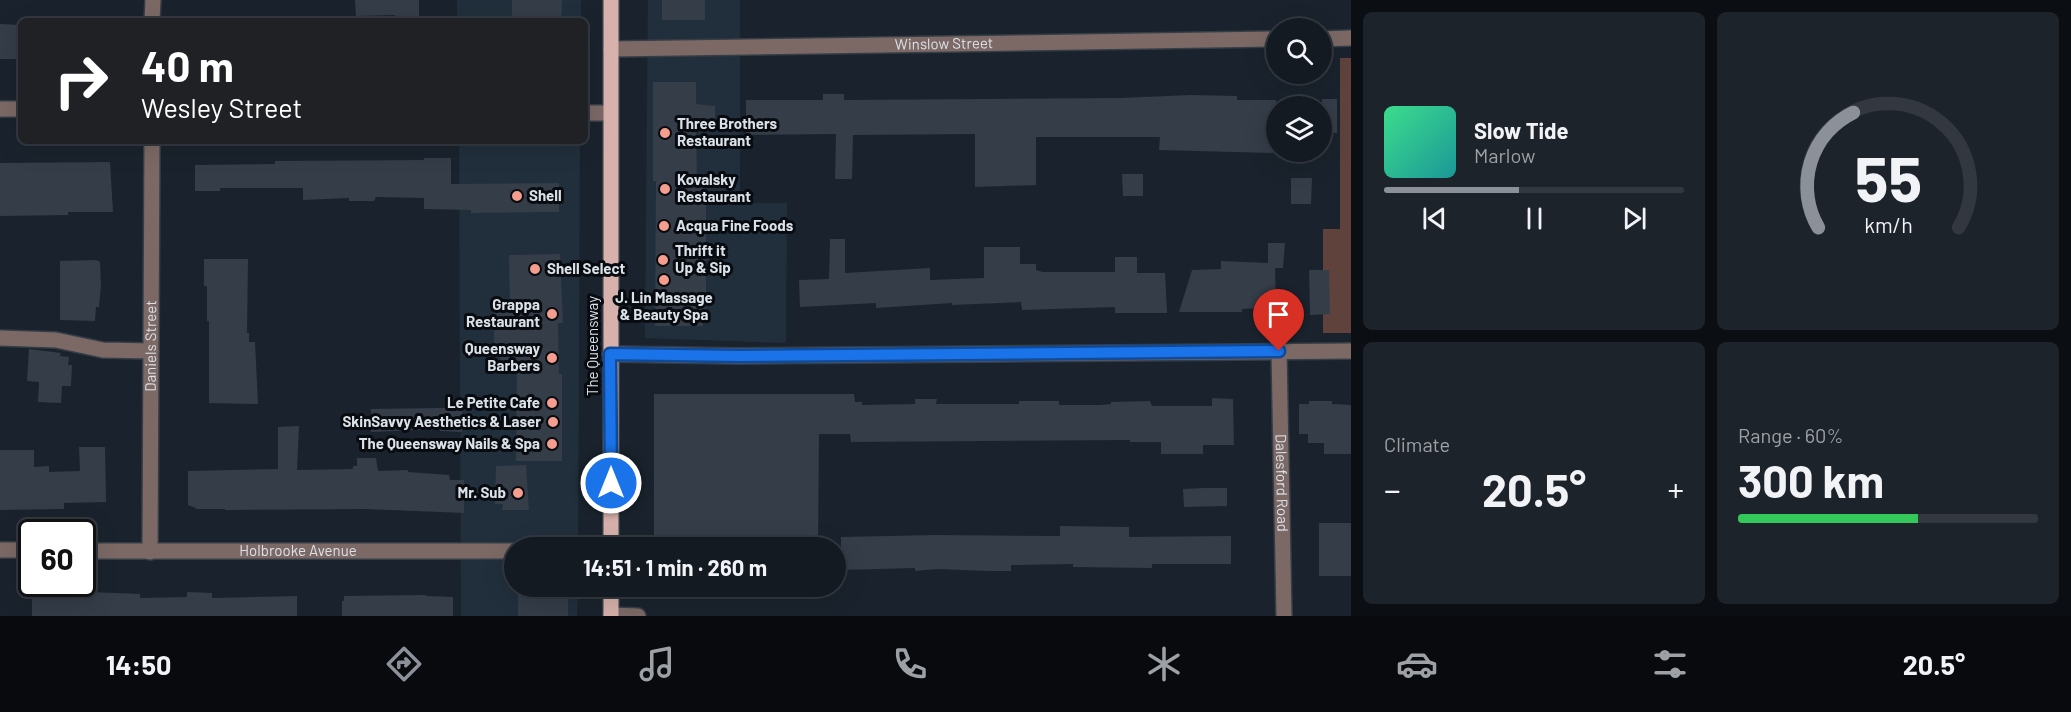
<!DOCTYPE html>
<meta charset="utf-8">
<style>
body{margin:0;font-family:Barlow,sans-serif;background:#1d232a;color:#f1f3f6;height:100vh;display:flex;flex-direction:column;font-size:22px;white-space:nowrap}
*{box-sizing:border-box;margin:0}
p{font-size:20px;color:#9da1a5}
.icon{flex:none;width:33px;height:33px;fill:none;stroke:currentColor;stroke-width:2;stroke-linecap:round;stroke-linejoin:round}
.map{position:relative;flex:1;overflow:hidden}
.drawer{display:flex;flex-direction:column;gap:12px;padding:12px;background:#0b0e13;width:720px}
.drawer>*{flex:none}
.hud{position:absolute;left:18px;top:18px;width:570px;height:126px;border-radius:9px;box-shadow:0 6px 24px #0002,0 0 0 2px #333840;background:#202124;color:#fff;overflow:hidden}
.buttons{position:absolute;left:1266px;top:18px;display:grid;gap:12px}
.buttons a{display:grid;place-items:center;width:66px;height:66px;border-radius:50%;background:#141a22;box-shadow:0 6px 24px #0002,0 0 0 2px #333840;font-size:30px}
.speed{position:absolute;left:18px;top:519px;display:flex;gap:12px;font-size:30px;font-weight:700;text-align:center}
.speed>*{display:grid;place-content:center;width:78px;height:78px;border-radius:50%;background:#141a22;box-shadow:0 6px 24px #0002,0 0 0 2px #333840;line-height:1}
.speed .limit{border:3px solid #111;border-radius:9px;background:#fff;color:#111}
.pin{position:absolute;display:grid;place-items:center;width:51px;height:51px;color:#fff;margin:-62px -26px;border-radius:50% 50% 50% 0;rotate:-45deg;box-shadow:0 0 6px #0007}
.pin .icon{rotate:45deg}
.me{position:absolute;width:66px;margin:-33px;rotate:0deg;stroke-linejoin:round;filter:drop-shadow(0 0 4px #0008)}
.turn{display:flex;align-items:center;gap:21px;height:126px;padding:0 24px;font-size:27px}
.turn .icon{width:78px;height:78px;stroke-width:2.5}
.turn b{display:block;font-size:42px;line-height:51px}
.big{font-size:45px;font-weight:700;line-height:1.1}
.drawer .widget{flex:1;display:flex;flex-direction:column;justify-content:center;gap:9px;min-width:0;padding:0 21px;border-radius:9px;background:#1d232a}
.drawer .dial{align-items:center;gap:0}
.dial svg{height:156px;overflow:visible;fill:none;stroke:#333840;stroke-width:7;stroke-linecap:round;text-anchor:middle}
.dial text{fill:#f1f3f6;stroke:none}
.song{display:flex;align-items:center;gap:18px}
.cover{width:72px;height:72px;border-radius:9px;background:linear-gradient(135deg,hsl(150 70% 55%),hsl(180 70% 35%))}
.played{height:6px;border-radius:3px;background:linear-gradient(90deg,#8c9099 45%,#333840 45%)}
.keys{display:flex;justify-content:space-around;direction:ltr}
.heat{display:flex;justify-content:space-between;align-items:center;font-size:33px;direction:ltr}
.charge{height:9px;border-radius:4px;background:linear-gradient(90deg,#34c759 60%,#333840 0)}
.drawer .tiles{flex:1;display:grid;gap:12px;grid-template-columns:repeat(2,1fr)}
.trip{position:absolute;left:504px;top:537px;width:342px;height:60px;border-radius:30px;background:#141a22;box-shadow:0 6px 24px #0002,0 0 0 2px #333840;font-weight:700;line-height:60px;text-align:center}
.menu{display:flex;height:96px;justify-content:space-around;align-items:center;background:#080a0e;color:#9da1a5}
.menu .icon{width:42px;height:42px}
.menu .on{color:#8c9099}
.menu b{font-size:27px;color:#f1f3f6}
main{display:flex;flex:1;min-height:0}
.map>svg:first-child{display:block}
.built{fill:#212f3c}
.green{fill:#5f423c}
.building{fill:#343d48}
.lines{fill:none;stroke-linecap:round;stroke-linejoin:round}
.minor-casing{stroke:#353e47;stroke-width:18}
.major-casing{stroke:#353e47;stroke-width:18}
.minor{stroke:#7c6966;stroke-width:15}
.major{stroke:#d7b1ab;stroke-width:15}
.route-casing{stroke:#114b97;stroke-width:15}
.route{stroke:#1a73e8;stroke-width:10}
.poi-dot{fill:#f59d8e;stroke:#080c10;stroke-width:2}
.labels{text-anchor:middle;stroke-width:6;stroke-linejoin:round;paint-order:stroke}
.street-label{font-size:15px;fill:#dbe1e8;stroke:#080c10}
.poi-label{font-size:15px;font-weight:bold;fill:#dbe1e8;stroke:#080c10;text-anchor:start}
</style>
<main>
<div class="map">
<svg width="1351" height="616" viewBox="0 0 1351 616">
<rect width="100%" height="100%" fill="#1a232d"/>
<path class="built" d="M457,0H581V21H457Z
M648,0H740V203H787L786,343L645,338Z
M459,141H580L578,547L514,548V586L578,587L577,616H461Z"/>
<path class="green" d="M1340,58H1351V333H1323V229H1340Z"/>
<path class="building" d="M355,0H419V21H395V15L356,16Z
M512,0H562L561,21H512Z
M662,0H705V20H662Z
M0,24L21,25V59H0Z
M653,82H696V104L715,106V125H696L697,181H702L703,190H706V316L702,317L703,326H655L656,181H653Z
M823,94H844V100L1120,98L1191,95L1237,96V100H1276V153L1159,150L1160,137H1036V185L975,187V134L853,135L852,179H835L836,134L746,135V100H823Z
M1322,99H1337V133H1322Z
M424,158H451V184L559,183V212L471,213V210L424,209V198L376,197L374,201H349V198L303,200V188H220V191H195V165L275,164V161L424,160Z
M110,162L113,212H68V215L0,216V163Z
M1122,174H1143V196H1123Z
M1291,178H1312L1311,204H1291Z
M830,239H845V273L930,268V280L984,278V247H1020V264H1036V270L1043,272H1115V257H1137V273H1165L1167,313H1115V307L1022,310L1021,302L952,305V303L876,308V303L800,307L799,280L829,279Z
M1268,243H1285L1283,268H1275L1276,307L1242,309V312H1179L1192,270L1221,269V261L1268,263Z
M560,254L563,323H558L559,374H562V461H516L517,364H501L500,354H494V306L510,305L509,255Z
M204,259H248L247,333H249V342H255L258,404L209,403V321H207V286H204Z
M96,260L100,262L101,285L99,307H96L95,321L60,320V261Z
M1309,270H1329L1330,314L1310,315Z
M29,349L61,353L60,356L69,357L68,365H72L71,386H62L61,403L38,402L39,382L27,381Z
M654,394H854L855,402H862V405L915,404V399H937L936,404H1019V401H1059V405H1100L1111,404V402L1150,401L1152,406H1212V398L1233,399L1234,445H1203V454H1161V442H1130V440L851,442L850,434H819L818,548H654Z
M1309,401H1332V404L1351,405V454H1324V443H1308V434H1299V404H1309Z
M440,408H462V432L440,431V429L371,432V409Z
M299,426L297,470L353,469V466H357V458H376L378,471L408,470V472L449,475L450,480H464V513L366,509L225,510V509H196V508L188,505V471L278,469V427Z
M79,447H105L106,502L64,503V509L0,510V450H34V467L49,466V472L80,471Z
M526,465L529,510H502L503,504H495L496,466Z
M1205,488H1227V506L1184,507L1183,489Z
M1319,523H1351V576H1319Z
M1060,526L1129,527V537L1231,536V564H1152V568L1073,567V564L1011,565V571H989L937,569L915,571V568L842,570L841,564V537L936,535L1060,536Z
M518,586H564L568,592V616H518Z
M65,591L140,594V598L187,597V592L212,593V598L297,596V616H32V593H65Z
M426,595V596L453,597V616H342V601H344V596Z"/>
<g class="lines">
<g class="minor-casing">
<g id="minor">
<path d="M152,21L153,0"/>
<path d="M1322,39L1351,38"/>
<path id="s1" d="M611,49L1276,39"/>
<path d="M0,109H21"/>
<path d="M585,113H610"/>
<path d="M0,338L56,340L103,350L151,351"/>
<path id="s2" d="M1279,351L1284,616"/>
<path d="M610,354L739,356L1351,351"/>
<path d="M0,550H32"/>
<path id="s3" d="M82,551H514"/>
<path id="s4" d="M150,552L152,141"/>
<path d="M611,615L638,616"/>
</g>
</g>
<g class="major-casing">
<path id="major" d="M611,548V0
M611,586V616"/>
</g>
<use href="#minor" class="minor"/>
<use href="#major" class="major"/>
</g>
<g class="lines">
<g class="route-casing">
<path id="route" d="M611,483L610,354L739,356L1279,351"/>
</g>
<use href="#route" class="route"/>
</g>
<g class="poi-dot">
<circle cx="665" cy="133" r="6"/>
<circle cx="665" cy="189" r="6"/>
<circle cx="517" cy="196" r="6"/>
<circle cx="664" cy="226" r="6"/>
<circle cx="663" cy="260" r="6"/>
<circle cx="535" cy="269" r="6"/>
<circle cx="664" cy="280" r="6"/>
<circle cx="552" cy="314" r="6"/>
<circle cx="552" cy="358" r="6"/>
<circle cx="552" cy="403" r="6"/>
<circle cx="553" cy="422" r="6"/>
<circle cx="552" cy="444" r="6"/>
<circle cx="518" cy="493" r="6"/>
</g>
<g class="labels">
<g class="street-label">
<text dy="5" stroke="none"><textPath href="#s1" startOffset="333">Winslow Street</textPath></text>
<text dy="5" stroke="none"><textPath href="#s4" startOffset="206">Daniels Street</textPath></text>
<text transform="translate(593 346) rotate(-90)" y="5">The Queensway</text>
<text dy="5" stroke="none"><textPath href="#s2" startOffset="132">Dalesford Road</textPath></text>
<text dy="5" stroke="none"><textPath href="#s3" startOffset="216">Holbrooke Avenue</textPath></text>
</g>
<g class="poi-label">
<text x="677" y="129">Three Brothers<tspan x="677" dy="17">Restaurant</tspan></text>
<text x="677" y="185">Kovalsky<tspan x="677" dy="17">Restaurant</tspan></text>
<text x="529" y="201">Shell</text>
<text x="676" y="231">Acqua Fine Foods</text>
<text x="675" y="256">Thrift it<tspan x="675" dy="17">Up &amp; Sip</tspan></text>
<text x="547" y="274">Shell Select</text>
<text x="664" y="303" text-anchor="middle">J. Lin Massage<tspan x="664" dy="17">&amp; Beauty Spa</tspan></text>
<text x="540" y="310" text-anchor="end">Grappa<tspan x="540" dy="17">Restaurant</tspan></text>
<text x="540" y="354" text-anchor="end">Queensway<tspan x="540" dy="17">Barbers</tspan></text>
<text x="540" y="408" text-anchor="end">Le Petite Cafe</text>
<text x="541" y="427" text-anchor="end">SkinSavvy Aesthetics &amp; Laser</text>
<text x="540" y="449" text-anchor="end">The Queensway Nails &amp; Spa</text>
<text x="506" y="498" text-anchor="end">Mr. Sub</text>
</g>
</g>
</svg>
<div class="buttons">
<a><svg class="icon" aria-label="search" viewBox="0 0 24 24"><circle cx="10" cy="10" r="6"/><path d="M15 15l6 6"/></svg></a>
<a><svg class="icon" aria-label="layers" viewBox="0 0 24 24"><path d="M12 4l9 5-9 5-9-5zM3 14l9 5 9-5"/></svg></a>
</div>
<div class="speed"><div class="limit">60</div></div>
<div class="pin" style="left:1279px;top:351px;background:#d93025"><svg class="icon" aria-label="arrive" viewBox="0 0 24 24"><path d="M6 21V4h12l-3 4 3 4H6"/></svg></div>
<svg class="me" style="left:611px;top:483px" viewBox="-20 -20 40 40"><circle r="17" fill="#1a73e8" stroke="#fff" stroke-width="3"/><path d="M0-11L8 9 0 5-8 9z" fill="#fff"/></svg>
<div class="trip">14:51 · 1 min · 260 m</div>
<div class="hud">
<div class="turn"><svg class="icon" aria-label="right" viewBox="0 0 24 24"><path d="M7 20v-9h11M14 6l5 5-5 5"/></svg><div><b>40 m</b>Wesley Street</div></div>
</div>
</div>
<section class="drawer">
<div class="tiles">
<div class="widget">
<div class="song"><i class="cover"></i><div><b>Slow Tide</b><p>Marlow</p></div></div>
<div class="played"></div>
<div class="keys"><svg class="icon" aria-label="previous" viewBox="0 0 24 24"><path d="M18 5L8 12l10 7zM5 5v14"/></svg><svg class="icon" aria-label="pause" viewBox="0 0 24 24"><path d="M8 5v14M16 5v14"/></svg><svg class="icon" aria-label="next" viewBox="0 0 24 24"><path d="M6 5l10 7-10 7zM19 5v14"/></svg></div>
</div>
<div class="widget dial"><svg viewBox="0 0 100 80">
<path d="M14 69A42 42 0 1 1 86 69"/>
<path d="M14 69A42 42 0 0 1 32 10" stroke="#8c9099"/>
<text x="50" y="56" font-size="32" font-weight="700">55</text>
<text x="50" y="72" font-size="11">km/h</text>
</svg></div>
<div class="widget"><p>Climate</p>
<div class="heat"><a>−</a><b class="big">20.5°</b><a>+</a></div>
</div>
<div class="widget"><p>Range · 60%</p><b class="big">300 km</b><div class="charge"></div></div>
</div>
</section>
</main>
<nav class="menu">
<b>14:50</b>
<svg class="icon on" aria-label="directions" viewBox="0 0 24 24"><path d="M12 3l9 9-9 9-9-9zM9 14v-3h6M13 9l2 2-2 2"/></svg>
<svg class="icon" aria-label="music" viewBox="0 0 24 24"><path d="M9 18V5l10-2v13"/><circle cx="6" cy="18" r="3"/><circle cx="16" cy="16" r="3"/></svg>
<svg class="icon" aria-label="phone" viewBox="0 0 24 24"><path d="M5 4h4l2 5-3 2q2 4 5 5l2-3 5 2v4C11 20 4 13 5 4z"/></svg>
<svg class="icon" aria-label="climate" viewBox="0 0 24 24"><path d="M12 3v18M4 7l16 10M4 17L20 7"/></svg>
<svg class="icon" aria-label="car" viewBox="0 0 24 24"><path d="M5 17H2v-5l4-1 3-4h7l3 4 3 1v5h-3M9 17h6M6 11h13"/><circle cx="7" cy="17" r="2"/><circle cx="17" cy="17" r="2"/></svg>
<svg class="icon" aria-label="filters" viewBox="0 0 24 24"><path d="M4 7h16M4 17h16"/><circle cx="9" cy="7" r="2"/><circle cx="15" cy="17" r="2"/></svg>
<b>20.5°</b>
</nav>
